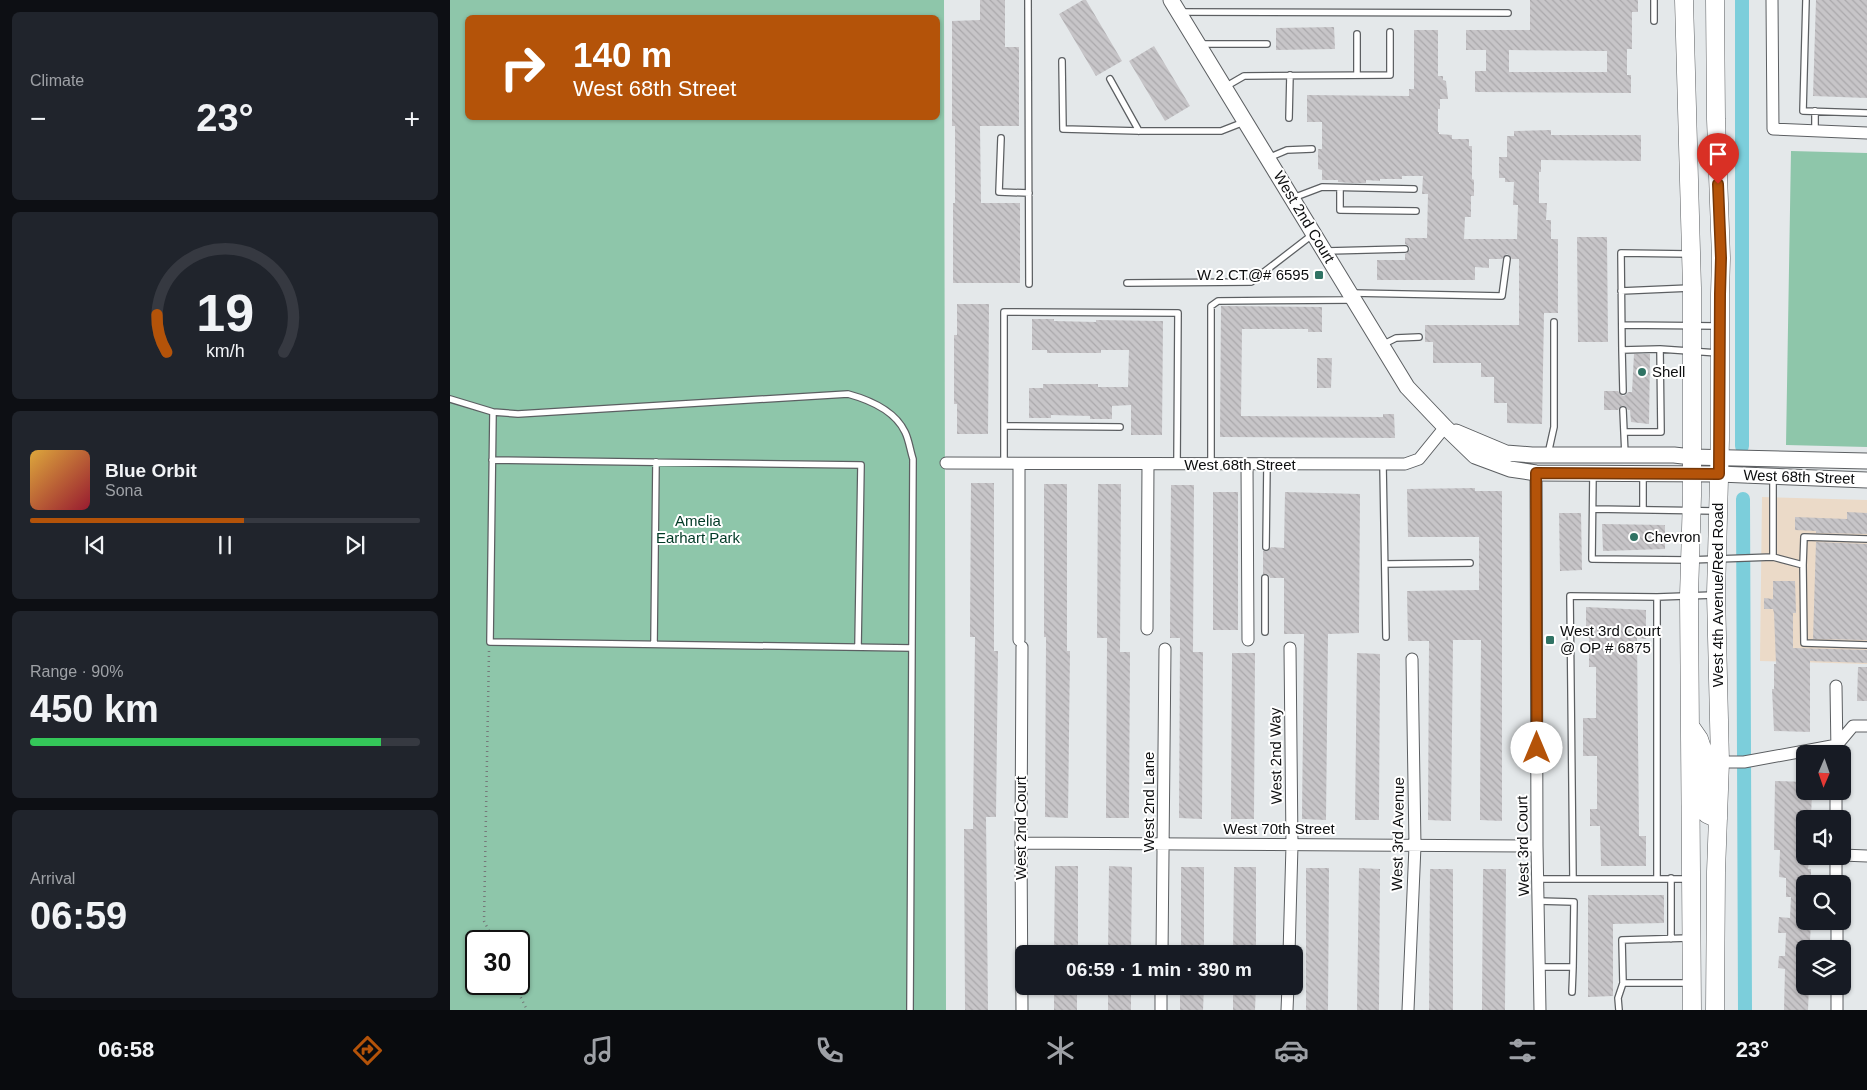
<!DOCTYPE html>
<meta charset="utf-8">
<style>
body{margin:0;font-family:Helvetica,sans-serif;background:#20242c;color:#f1f3f6;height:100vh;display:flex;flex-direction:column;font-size:19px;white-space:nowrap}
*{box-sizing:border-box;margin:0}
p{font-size:16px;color:#9ea1a6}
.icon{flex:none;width:28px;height:28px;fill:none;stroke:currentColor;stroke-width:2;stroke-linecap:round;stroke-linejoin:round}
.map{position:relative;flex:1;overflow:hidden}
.panel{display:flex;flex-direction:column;gap:12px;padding:12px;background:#0d0f14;width:450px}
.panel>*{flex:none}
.hud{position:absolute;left:15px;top:15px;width:475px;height:105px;border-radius:8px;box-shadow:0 1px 4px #0004;background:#b45309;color:#fff;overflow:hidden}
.needle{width:32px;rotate:182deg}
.buttons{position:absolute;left:1346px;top:745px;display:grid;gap:10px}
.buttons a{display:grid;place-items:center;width:55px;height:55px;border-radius:8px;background:#171b24;box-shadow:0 1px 4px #0004;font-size:25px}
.speed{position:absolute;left:15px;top:930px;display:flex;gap:10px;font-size:25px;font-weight:700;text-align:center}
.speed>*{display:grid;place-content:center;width:65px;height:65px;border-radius:50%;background:#171b24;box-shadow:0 1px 4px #0004;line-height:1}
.speed .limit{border:2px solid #111;border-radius:8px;background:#fff;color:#111}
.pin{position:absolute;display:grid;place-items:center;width:42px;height:42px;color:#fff;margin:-51px -21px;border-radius:50% 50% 50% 0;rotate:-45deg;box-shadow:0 0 5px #0007}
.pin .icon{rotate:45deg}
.me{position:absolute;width:55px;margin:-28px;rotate:0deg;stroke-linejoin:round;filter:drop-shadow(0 0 4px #0008)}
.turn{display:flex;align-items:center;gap:18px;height:105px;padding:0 25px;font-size:22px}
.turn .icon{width:65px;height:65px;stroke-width:2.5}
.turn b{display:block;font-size:35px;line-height:42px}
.big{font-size:38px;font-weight:600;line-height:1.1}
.panel .tile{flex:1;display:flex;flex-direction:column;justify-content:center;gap:8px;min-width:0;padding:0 18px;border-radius:8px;background:#20242c}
.panel .dial{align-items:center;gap:0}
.dial svg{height:130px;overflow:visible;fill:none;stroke:#363941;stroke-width:7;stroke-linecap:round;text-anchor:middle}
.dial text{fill:#f1f3f6;stroke:none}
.song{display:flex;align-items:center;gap:15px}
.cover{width:60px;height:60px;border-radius:8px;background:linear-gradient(135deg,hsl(40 70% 55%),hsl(350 70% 35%))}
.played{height:5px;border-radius:2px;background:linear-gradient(90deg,#b45309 55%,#363941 55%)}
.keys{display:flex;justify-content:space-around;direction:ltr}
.heat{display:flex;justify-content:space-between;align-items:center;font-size:28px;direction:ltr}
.charge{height:8px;border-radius:4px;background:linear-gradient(90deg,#34c759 90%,#363941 0)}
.trip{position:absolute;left:565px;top:945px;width:288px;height:50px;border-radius:8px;background:#171b24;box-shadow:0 1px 4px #0004;font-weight:600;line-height:50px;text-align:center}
.menu{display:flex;height:80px;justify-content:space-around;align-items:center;background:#090b0e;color:#9ea1a6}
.menu .icon{width:35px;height:35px}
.menu .on{color:#b45309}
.menu b{font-size:22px;color:#f1f3f6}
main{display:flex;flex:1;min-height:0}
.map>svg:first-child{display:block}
.commercial{fill:#ebdac8}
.park{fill:#8ec6aa;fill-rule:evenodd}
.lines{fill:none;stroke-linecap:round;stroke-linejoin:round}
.canal{stroke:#7ccedb;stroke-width:14}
.building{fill:url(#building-back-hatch);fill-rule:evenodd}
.lane-casing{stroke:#5c5f62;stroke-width:8}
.street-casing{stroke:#5c5f62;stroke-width:13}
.secondary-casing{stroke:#5c5f62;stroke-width:17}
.primary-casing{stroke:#5c5f62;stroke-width:19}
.path{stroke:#757879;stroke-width:2.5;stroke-dasharray:1 4;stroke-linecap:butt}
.lane{stroke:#fff;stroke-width:5.5}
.street{stroke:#fff;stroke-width:11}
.secondary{stroke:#fff;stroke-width:15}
.primary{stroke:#fff;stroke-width:18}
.route-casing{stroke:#753606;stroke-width:12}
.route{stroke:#b45309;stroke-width:9}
.poi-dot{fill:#307364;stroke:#fff;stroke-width:2}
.labels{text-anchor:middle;stroke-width:4;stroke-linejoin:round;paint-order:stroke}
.street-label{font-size:15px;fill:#0d0e0f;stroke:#fff}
.poi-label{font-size:15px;fill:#0d0e0f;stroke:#fff;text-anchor:start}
.park-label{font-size:15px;fill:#003925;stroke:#fff}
</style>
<main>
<section class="panel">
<div class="tile"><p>Climate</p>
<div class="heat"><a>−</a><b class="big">23°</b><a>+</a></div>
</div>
<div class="tile dial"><svg viewBox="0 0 100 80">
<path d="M14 69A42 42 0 1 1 86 69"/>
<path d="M14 69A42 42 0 0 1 8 46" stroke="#b45309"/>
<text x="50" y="56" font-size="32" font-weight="700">19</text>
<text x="50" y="72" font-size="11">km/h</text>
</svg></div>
<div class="tile">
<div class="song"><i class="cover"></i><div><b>Blue Orbit</b><p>Sona</p></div></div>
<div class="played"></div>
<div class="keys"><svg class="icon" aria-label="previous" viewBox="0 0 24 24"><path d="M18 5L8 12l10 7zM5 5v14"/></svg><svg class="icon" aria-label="pause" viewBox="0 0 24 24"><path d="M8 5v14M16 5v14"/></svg><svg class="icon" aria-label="next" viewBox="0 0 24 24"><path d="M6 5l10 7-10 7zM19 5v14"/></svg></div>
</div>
<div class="tile"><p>Range · 90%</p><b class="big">450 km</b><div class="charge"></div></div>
<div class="tile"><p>Arrival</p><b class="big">06:59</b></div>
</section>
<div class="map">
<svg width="1417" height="1010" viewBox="0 0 1417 1010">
<defs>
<pattern id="building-back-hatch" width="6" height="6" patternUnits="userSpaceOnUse" patternTransform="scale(1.25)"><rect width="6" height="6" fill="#c7c5c8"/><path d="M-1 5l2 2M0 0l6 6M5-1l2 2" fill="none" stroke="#aaa8ab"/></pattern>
</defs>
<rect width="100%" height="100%" fill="#e4e8ea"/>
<path class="commercial" d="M1312,497L1417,500V664L1310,661Z"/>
<path class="park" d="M0,0H494L496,1010H0ZM18,18H488V118H18ZM26,941H69V984H26Z
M1341,151L1417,153V447L1336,445Z"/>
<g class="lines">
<path class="canal" d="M1292,446V0
M1293,499L1295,1010"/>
</g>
<path class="building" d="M530,0H555V47H569V126H530L531,203H570V283H503V203H505V126H502V21L530,20Z
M633,0H636L672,61L646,76L609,14Z
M1080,0H1188V12H1182V49H1177V75H1181V93L1025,92V71H1036V50H1016V30H1080ZM1059,50L1157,51V72H1059Z
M1366,0H1417V98L1363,96Z
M884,27L885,49L826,50V28Z
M964,30H988V76H993V80L996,81L998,99H990V109H988V132H989V134L1002,135V139H1019V146H1022V179L1024,180V196H1021V217H1015L1014,239H1067L1068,205H1063L1064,182H1055V178H1049V157H1057V136H1064V131L1101,130V135H1191V161L1091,160V172H1089V203H1097L1096,220H1101V239H1108V313H1094L1092,424L1057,423V403H1044V377H1031V363H983V342H975V325H1069V259H1062L1057,254L1052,259H1039V268L1025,267V280H927V260H955V254L960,249L959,246L955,244V238H977L978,194H972L973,176H952V179H930V181L916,180V183H901L888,182V180H872V170L868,169V149H872V122H857V95L959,96V89H964Z
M704,46L740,106L715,121L679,61Z
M1127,237H1157L1158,342H1128Z
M507,304H539L538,434H507V404H504V335H507Z
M771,306L872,307V332H858V329H792L791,416L933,417V414H944L945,438L770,437Z
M582,319H604V321L646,322V320L713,321L712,435H681V405L662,406V419H640V416L601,415V418H579V388H593V384H648V387H678L679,350H651V353H597V350H582Z
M1184,354H1200L1199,424L1181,422L1180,410H1178L1175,406H1171L1168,410H1154V391H1168L1173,396L1176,395L1178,392H1182Z
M867,358H882L881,388H867Z
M521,483H544V651H548L546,817H536L538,1010H515L514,829H523L525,637H520Z
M594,484H617V651H620L618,818L595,817L596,637H594Z
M648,484H671L670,652H680L679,818H656L657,638H647Z
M721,485H744L743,652H753L752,819L729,818L730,638H720Z
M1025,488V491H1052V821L1030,820L1031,640H1003L1001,821L978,820L979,641H958L957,591L1029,590V537H958L957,489Z
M763,492H788V630H763Z
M835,492L910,494L909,633L878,634L876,820L852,819L854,634H834V578H820L818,574H813V551H818L821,547L834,548Z
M1397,512L1417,513V534L1366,533V531L1345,530V517L1397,519Z
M1109,513H1131L1132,570L1110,571Z
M1152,524L1215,525V549L1153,551Z
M1366,542L1417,544V640L1363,639Z
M1323,581H1345L1346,613H1343V648L1417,650V663L1360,661V732L1324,731L1322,689H1324V664H1326L1324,613L1323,609H1314V598L1323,599Z
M1136,607L1196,610V639L1187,638L1189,836H1196V866H1151L1150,826H1140V809H1147V756H1133V718H1146V667H1139V638H1136Z
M782,653H805L804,819H781Z
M907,653L930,654L929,820H905Z
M1408,667H1417V701H1407Z
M1325,781L1355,782V791H1362L1361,819H1355V862H1359L1358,869H1361V881H1358V884H1355V921H1361L1360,941H1359L1358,946H1355V986H1359L1358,1010H1334L1335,969L1328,968L1329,956H1335L1336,933H1328L1329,917L1340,918L1341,897H1336V878L1329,877L1330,850H1324Z
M605,866H628V954H604Z
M659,866L682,867L681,954H658Z
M731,867H754V954H731Z
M784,867H806V954H783Z
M856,868H879L878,1010H856Z
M909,868L930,869L929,1010H907Z
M980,869H1003V1010H979Z
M1033,869H1056L1055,1010H1032Z
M1138,895H1214V923L1163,924V996L1138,997Z
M604,986H627V1010H604Z
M658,986H681V1010H658Z
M730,986H754L753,1010H730Z
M783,986H806L805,1010H783Z"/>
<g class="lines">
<g class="lane-casing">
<path id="lane" d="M578,0L579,284
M1204,0V21
M1356,0L1353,111L1417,113
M730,12L1058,13
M750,44H817
M612,61L613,129L689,131H771L794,122
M907,75V34
M660,79L689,131
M775,87L794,76L940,75V32
M839,118L840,75
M1365,131V111
M551,138L549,192L579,193
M818,158L837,150L862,149
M890,188V210L966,211
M843,198L872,187L964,189
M877,251L955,249
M1239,254L1171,253L1172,350L1210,349L1268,353
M677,283L801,282L862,235
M1171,291L1240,288
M902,293L1052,296L1057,259
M1172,325L1267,326
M932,345L946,338L969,337
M1172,350L1173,391
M0,399L43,412L68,414L398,394C420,400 445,411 455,432C459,440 460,450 463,459L460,1010
M1173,410L1175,455
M43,412L40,642L462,648
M554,426L670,427
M1174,432H1211L1210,349
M1098,454L1104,427V322
M42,460L411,465L408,647
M554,464V312L728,313L727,464
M761,465V306L768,301L901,300
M933,465L936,637
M1143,474L1142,559L1239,560L1323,557V476
M1193,475V510
M1143,509L1266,511
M816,547L817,465
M1323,557L1353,565L1354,643L1417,645
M935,564L1020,563
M1353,565L1354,537L1417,539
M1207,597V878
M815,632V578
M204,644L206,462
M1123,878L1120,596L1207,597L1264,595
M1221,878V939
M1088,879H1238
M1088,901L1124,902L1123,967
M1090,967H1123L1122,992
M1173,983H1241
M1169,1010L1168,998L1173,983L1172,940L1239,938"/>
</g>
<g class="street-casing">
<path id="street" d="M1322,0L1323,129L1417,133
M496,463L955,464L969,459L995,427
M797,465L798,640
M1086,473L1087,846L1090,1010
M697,629L698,464
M569,640V464
M572,647L571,843L572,1010
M1386,686L1387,754
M1270,762H1294L1387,745L1403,726H1417
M1386,819V791
M571,843L1087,846
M1392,855L1417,856
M1386,856V884
M1387,921V949
M712,954L715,649
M839,954L842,845L840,648
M1387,986V1010
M711,1010V986
M837,1010L838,986
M958,1010L965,846L962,659"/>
</g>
<g class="secondary-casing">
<path id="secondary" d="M721,0L957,387L995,427L1025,456L1060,469L1086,473L1269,474L1417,480
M1006,432L1056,453L1082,455H1224L1242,457L1417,461"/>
</g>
<g class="primary-casing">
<path id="primary" d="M1234,0L1242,288V496L1239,596L1242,1010
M1240,726L1249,739L1252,748L1255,811L1257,814L1268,819
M1265,1010L1266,872L1270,762L1266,594L1270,440V294L1271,258L1266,119L1265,0"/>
</g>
<path class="path" d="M39,651L34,921L44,941
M64,984L77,1010"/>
<use href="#lane" class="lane"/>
<use href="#street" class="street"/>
<use href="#secondary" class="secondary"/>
<use href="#primary" class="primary"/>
</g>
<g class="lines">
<g class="route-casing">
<path id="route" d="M1087,748L1086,473L1269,474L1270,294L1271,258L1268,184"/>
</g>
<use href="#route" class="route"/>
</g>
<g class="poi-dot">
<rect x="864" y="270" width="10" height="10" rx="2.5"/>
<circle cx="1192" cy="372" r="5"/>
<circle cx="1184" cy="537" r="5"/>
<rect x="1095" y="635" width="10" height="10" rx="2.5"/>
</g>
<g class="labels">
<g class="street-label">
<text transform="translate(854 217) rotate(59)" y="5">West 2nd Court</text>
<text x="790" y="470">West 68th Street</text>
<text transform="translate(1349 477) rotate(2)" y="5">West 68th Street</text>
<text transform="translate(1268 595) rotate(-90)" y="5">West 4th Avenue/Red Road</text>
<text transform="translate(826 756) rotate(-91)" y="5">West 2nd Way</text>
<text transform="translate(699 802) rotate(-90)" y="5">West 2nd Lane</text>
<text transform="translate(571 828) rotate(-90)" y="5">West 2nd Court</text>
<text x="829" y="834">West 70th Street</text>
<text transform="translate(948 834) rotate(-89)" y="5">West 3rd Avenue</text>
<text transform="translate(1073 846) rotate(-91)" y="5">West 3rd Court</text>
</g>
<g class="poi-label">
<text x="859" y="280" text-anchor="end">W 2 CT@# 6595</text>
<text x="1202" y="377">Shell</text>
<text x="1194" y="542">Chevron</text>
<text x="1110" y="636">West 3rd Court<tspan x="1110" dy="17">@ OP # 6875</tspan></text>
</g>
<g class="park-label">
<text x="248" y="526">Amelia<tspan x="248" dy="17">Earhart Park</tspan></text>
</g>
</g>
</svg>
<div class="buttons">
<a><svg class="needle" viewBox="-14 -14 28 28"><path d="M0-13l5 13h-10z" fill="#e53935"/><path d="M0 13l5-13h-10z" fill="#9ea1a6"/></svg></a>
<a><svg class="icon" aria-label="sound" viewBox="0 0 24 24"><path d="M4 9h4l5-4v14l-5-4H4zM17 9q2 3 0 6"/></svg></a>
<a><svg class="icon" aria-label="search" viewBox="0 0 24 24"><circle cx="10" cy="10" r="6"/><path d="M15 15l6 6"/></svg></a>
<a><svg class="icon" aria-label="layers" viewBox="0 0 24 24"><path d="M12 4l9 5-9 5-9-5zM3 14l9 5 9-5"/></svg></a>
</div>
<div class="speed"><div class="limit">30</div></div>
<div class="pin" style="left:1268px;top:184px;background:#d93025"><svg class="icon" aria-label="arrive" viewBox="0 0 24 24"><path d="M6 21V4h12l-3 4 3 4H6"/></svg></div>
<svg class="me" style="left:1087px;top:748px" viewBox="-20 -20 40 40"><circle r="19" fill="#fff"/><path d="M0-13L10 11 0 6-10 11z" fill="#b45309"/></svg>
<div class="trip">06:59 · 1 min · 390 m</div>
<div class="hud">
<div class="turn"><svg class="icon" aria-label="right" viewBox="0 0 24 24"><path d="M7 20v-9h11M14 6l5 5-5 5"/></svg><div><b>140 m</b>West 68th Street</div></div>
</div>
</div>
</main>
<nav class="menu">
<b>06:58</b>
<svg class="icon on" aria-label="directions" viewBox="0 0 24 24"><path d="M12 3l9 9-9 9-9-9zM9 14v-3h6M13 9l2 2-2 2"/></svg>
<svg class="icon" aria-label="music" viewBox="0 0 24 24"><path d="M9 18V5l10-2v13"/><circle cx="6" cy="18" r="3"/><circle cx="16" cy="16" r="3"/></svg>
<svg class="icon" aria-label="phone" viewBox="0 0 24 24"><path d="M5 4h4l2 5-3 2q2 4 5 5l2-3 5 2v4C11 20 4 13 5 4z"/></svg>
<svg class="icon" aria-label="climate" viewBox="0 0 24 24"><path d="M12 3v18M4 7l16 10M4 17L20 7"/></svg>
<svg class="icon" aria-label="car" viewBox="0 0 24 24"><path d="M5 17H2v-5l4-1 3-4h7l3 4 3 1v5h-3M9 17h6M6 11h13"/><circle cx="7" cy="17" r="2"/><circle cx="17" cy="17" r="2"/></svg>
<svg class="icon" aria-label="filters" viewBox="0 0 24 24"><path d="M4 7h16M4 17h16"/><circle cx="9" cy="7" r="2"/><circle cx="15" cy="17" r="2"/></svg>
<b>23°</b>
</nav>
